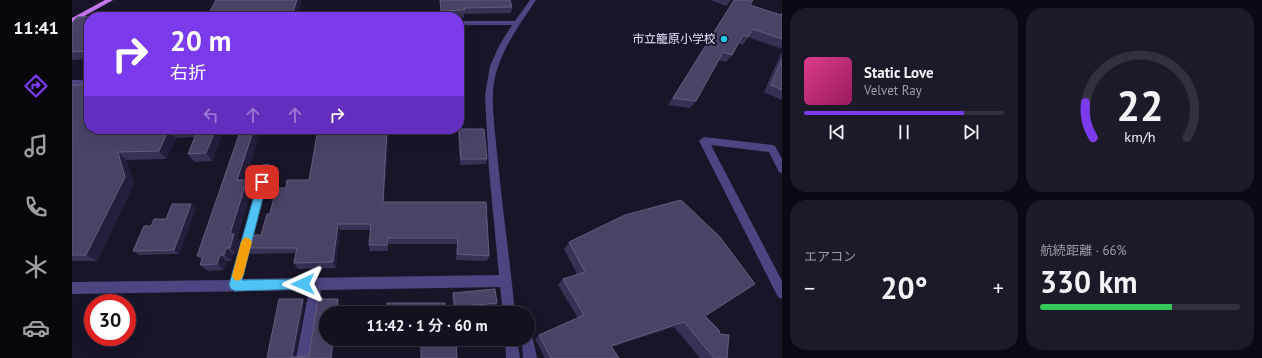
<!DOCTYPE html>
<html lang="ja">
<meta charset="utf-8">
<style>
body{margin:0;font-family:"PT Sans","Noto Sans JP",sans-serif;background:#1c1928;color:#f1f3f6;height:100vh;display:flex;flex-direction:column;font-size:15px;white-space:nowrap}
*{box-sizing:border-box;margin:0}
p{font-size:13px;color:#9d9da4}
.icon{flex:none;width:22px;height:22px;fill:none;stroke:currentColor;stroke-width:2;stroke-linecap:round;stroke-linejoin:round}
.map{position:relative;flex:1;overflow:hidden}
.drawer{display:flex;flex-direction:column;gap:8px;padding:8px;background:#0a0911;width:480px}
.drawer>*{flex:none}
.hud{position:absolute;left:12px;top:12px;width:380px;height:122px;border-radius:16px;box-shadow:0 4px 16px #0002,0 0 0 1px #32303d;background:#7c3aed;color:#fff;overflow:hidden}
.speed{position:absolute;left:12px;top:294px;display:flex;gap:8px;font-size:20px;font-weight:700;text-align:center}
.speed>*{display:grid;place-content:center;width:52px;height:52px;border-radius:50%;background:#13101f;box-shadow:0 4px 16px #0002,0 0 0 1px #32303d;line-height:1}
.speed .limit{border:6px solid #d22;background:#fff;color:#111}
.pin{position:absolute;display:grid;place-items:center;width:34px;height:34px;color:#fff;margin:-17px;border-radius:8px;box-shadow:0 2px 6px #0006}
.me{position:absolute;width:44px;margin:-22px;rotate:269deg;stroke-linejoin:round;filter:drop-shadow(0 0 3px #0008)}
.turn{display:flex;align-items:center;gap:14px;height:84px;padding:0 20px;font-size:18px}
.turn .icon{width:52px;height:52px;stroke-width:2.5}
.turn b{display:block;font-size:28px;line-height:34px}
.lanes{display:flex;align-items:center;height:38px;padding:0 20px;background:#0003;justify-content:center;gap:20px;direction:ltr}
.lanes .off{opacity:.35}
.big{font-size:30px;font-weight:600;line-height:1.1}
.drawer .tile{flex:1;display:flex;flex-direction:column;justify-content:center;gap:6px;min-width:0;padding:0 14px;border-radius:16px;background:#1c1928}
.drawer .dial{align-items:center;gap:0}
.dial svg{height:104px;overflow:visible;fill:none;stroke:#32303d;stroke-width:7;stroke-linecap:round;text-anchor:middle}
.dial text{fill:#f1f3f6;stroke:none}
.song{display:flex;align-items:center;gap:12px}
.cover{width:48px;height:48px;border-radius:6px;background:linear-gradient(135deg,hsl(330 70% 55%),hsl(330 70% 35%))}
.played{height:4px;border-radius:2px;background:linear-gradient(90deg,#7c3aed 80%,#32303d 80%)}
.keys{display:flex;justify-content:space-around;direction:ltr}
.heat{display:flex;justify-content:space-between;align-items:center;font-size:22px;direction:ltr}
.charge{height:6px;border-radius:3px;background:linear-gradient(90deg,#34c759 66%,#32303d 0)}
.drawer .tiles{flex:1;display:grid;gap:8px;grid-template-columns:repeat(2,1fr)}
.trip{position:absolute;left:247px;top:306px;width:216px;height:40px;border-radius:20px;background:#13101f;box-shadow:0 4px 16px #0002,0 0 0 1px #32303d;font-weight:600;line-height:40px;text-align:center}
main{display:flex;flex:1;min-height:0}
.tab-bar{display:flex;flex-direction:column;width:72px;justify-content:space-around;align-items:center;background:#08060c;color:#9d9da4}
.tab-bar .icon{width:28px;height:28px}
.tab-bar .selected{color:#7c3aed}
.tab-bar b{font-size:18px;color:#f1f3f6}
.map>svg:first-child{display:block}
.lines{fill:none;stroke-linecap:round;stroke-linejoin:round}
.minor{fill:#4b4682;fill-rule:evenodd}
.major{fill:#c776ed;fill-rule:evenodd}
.wall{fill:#393055}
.shaded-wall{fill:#241d3c}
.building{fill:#4b4366;stroke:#645c7e}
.route{fill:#4fc3f7;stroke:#337fa1}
.slow{fill:#f59e0b}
.poi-dot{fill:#25c6e3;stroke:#191529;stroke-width:1.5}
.labels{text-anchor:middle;stroke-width:4;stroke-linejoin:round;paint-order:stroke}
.far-poi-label{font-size:12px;fill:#e5e1fb;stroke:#191529;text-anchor:end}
</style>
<main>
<nav class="tab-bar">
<b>11:41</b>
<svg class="icon selected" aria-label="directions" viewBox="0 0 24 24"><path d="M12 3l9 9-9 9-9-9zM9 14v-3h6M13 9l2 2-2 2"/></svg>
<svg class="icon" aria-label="music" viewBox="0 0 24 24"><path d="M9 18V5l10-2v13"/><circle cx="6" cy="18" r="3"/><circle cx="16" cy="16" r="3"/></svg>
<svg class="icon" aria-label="phone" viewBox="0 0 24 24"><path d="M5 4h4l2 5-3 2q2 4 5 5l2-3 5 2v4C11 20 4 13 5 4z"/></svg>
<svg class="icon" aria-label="climate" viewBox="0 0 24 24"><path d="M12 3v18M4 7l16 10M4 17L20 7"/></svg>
<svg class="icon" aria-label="car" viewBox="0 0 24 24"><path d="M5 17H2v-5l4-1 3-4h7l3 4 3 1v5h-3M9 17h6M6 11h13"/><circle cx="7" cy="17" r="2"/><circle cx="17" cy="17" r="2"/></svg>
</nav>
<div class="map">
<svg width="710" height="358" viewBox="0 0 710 358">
<rect width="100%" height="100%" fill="#191529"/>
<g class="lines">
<path class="minor" d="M458,0H464C448,24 430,48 423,77C418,102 423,128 425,153C430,206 438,260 443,313H431L428,287L249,290L238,358H224L237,290L0,294V282L159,280L189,167L191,164H197L199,167L170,279L427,275L417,170L413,95L418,66L427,46L440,25H387V21H443Z
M0,80H17V86H0Z
M632,137L700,145L703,146L710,159V173L707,172L697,152L639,145L710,281V299L706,297L627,141Z
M456,338L461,339L465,358H451L450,344L451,339H456Z
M433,339H445L448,358H434Z"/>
<path class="major" d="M33,0H41L0,23V18Z"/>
</g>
<path class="wall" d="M368,0H438L440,7L439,13L392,14V17H369Z
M638,0H659L654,6Z
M662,0L708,15L710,12V49L676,37L671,45L666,43L660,55L654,62L647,60L624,101L618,108L596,105Z
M42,16L43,17H17V59L0,60V23L5,17Z
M710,51V100L692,92Z
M0,85L17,129H50L49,132H71L72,129H189L173,180H175L180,188L165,238L168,241L164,254H161L159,261H155L152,270L136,271L128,265L130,260L125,256L167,135L152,130L140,161L122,162L116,154L122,137L104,138L94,159L54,160L62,184L25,261H0Z
M387,129L415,159L414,164L388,165L386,134Z
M313,202H414L417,256L415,261L384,260L385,244H317L316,251H298L297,245L298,230H268L264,268L226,269L222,263L224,253L178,254L173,248L189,235L198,214Z
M124,208L107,254L67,255L61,251L79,226L94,219Z
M497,242L633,316L655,358H628L602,327L540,347L547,358H473L463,339L467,335L506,318L486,285L491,279L505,274L492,249Z
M381,293L425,303L424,306L382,310L380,296Z"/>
<path class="shaded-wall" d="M225,0H230L225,17L221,12Z
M37,129H50L44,141L36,132Z
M97,129L104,138L94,159L87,151Z
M144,129H151L152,130L140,161L134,153Z
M182,129H189L171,188L165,180Z
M315,129H317L312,208L311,202Z
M46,152L54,160L62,184L25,261L14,255Z
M175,180L180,188L165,238L168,241L164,254L158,248V234Z
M119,204L124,208L107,254L102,250Z
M266,224L268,230L264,268L261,262Z
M316,238L317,244L316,251L315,245Z
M154,248L161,254L159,261L152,255Z
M148,255L155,261L152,270L145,264Z
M231,299L233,302L223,358H222L220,356Z
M266,299L268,303L266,313H264Z
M612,322L602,327L532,350L539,346Z
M261,339H263L261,358H259Z"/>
<path class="building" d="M144,0H225L221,12H262L261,17H135Z
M368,0H438L440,7L392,8L393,10L369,11Z
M662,0H681L678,5L709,15L710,13V39L681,29L676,37L671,35L660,55L651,52L624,101L601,98Z
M42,16L41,17H17V51L0,52V23L5,17Z
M710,59V90L699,85Z
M0,85H17V129H37L36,132H71L72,129H122H97L87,151L46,152L53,177L14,255H0Z
M126,129H144L134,153L116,154Z
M168,129H182L165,180H175L158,234H162L158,248H154L152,255H148L145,264L128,265L131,256H125L169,129Z
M246,129H315L311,202H414L417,256L385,254L386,238H316L315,245H297L299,224H266L261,262L222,263L225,248H173L176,235H189L195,214H198L204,188H214L215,180H237Z
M387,129H412L415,159H389Z
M609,200L648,237L683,284L633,316L647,330L648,334L657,335L655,358H642L612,322L539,346L547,358H479L467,335L512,315L491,279L513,272L497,242L553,215Z
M100,204H119L102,250L61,251L72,226H79L82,219H94Z
M423,289L425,303L383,307L381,293Z
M207,299H231L220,356L221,357L237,356L246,299H266L264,313H254V339H261L259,358H195Z
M315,303H373V313H315Z
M349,339H374V341L384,340L385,358H349Z"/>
<path class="route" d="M190,178L195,182L170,280L231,279L235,280L236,284L235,288L231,289L163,291L159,289L157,285L186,182Z"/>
<path class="slow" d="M174,237L178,239L180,242L171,276L169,279L165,281L162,279L160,276L169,242L171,239Z"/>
<circle class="poi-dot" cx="652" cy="39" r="4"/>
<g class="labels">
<g class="far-poi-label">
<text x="644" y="43">市立籠原小学校</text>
</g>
</g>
</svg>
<div class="speed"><div class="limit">30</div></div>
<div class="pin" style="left:190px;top:182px;background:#d93025"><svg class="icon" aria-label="arrive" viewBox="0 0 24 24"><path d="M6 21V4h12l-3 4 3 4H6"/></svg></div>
<svg class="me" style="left:231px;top:284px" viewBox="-20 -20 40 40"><path d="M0-17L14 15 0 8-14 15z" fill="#4fc3f7" stroke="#fff" stroke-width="4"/></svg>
<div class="trip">11:42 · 1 分 · 60 m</div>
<div class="hud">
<div class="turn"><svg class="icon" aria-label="right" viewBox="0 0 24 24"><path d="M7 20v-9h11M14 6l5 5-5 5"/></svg><div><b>20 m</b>右折</div></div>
<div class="lanes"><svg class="icon off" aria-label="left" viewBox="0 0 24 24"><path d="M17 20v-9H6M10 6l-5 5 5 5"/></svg><svg class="icon off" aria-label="ahead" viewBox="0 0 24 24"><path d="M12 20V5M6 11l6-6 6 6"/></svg><svg class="icon off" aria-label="ahead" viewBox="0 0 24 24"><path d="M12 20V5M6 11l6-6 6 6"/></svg><svg class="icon" aria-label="right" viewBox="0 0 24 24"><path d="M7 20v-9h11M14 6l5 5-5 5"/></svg></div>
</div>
</div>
<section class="drawer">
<div class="tiles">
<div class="tile">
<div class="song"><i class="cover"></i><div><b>Static Love</b><p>Velvet Ray</p></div></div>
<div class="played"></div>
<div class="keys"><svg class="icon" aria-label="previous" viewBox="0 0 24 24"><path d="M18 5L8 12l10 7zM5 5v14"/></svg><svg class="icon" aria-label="pause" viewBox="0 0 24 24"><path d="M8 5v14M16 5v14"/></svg><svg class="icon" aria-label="next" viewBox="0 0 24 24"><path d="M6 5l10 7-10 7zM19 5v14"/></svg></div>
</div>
<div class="tile dial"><svg viewBox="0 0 100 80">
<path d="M14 69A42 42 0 1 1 86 69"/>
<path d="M14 69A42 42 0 0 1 8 42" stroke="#7c3aed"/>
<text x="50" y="56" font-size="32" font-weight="700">22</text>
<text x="50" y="72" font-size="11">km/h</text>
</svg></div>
<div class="tile"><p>エアコン</p>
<div class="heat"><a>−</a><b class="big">20°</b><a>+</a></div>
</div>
<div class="tile"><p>航続距離 · 66%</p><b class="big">330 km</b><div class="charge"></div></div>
</div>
</section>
</main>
